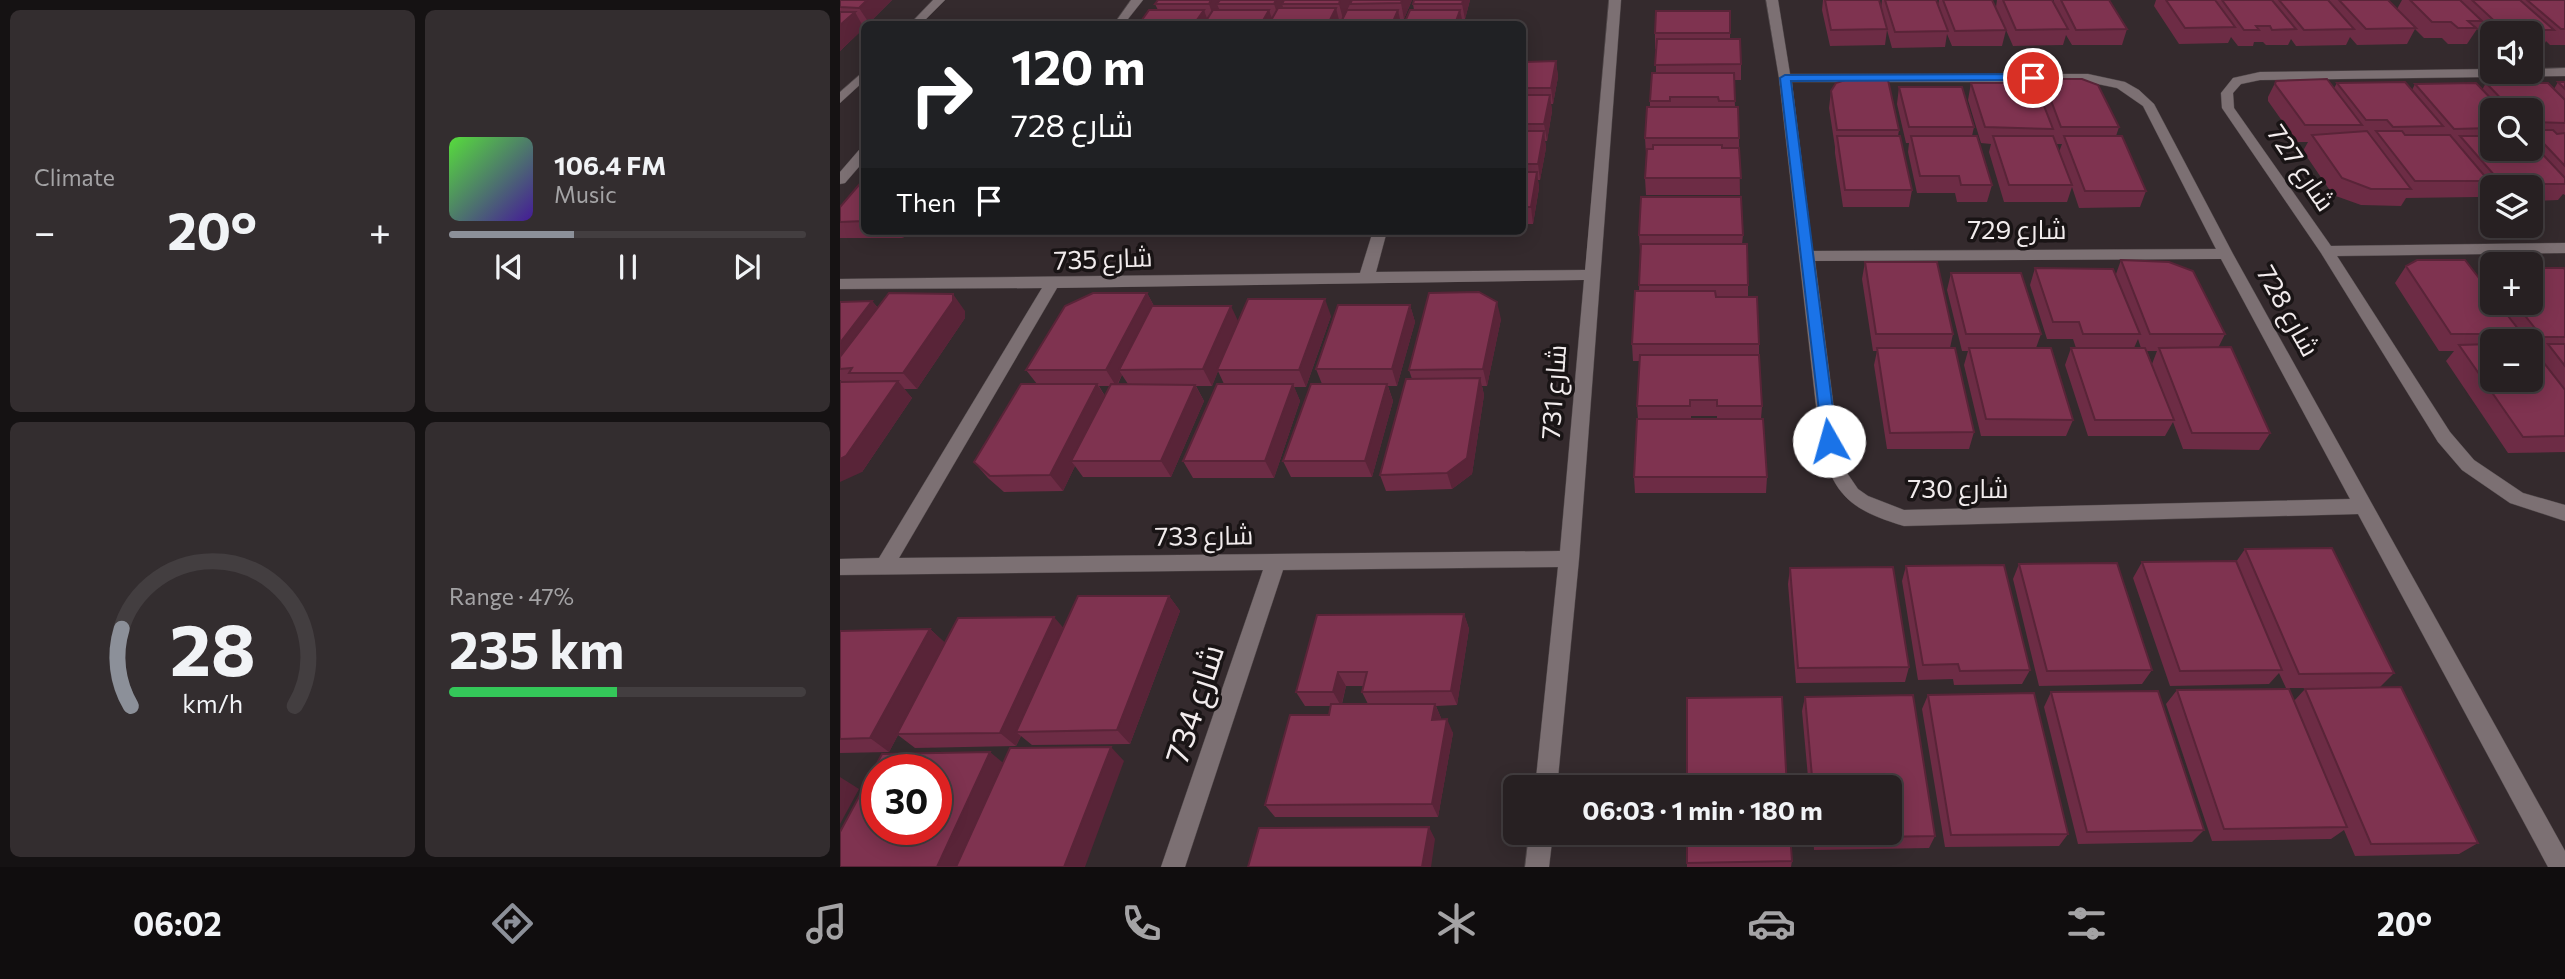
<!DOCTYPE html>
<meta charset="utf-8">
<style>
body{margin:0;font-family:Commissioner,Cairo,sans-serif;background:#332d2f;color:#f1f3f6;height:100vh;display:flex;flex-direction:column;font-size:26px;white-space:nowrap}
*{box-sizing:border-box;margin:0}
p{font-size:23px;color:#a4a3a5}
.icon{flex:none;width:38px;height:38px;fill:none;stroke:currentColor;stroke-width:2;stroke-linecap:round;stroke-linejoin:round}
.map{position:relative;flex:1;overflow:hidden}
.side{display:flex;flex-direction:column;gap:10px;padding:10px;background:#151213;width:840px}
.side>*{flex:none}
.guide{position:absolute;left:21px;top:21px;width:665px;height:214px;border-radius:10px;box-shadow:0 4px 18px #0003,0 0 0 2px #433e40;background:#202124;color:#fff;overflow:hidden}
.tools{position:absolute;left:1640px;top:21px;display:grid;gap:14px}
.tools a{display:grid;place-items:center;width:63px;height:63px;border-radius:10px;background:#272022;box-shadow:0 4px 18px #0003,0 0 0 2px #433e40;font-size:35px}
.speed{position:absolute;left:21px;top:754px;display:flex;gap:14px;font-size:35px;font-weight:700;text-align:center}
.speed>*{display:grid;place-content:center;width:91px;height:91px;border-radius:50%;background:#272022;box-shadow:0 4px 18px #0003,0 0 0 2px #433e40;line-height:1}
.speed .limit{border:10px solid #d22;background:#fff;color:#111}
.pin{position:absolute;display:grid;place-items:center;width:60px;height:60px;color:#fff;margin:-30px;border:4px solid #fff;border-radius:50%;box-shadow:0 2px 7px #0007}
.me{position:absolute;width:77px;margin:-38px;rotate:353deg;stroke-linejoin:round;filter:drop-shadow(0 0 5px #0008)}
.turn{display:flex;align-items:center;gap:24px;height:147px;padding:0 35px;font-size:32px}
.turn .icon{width:91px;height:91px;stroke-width:2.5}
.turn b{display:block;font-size:49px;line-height:60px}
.then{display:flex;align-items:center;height:66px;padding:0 35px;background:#0003;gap:14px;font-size:26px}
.big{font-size:52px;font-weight:700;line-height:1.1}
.side .card{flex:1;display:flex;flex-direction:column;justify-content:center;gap:10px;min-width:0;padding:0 24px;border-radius:10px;background:#332d2f}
.side .dial{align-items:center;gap:0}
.dial svg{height:182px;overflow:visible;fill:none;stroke:#433e40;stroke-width:7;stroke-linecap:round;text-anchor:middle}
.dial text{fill:#f1f3f6;stroke:none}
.song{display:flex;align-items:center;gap:21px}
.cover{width:84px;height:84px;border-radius:10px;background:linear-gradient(135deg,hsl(110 70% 55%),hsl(260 70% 35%))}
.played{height:7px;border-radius:4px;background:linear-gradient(90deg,#8c9099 35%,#433e40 35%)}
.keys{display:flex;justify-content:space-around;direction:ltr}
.heat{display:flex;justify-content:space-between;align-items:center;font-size:38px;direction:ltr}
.charge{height:10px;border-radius:5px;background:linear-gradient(90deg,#34c759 47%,#433e40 0)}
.side .tiles{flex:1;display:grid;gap:10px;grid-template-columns:repeat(2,1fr)}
.trip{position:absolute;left:663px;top:775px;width:399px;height:70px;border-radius:10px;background:#272022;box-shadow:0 4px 18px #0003,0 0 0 2px #433e40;font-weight:700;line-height:70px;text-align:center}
.tabs{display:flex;height:112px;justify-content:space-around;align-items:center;background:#100d0e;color:#a4a3a5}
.tabs .icon{width:49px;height:49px}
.tabs .selected{color:#8c9099}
.tabs b{font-size:32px;color:#f1f3f6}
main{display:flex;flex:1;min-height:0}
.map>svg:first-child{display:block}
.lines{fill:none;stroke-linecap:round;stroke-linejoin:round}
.street-casing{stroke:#4f4749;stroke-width:1}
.street{fill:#7c7073;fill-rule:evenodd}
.wall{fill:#6d2c45;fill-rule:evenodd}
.shaded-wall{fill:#592438}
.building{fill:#7f3350;stroke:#592438;stroke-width:2;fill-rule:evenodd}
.route{fill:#1a73e8;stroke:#114b97;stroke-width:2}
.labels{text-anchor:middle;stroke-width:7;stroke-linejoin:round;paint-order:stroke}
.street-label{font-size:26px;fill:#f2eced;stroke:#191415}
.near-street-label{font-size:32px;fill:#f2eced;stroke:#191415}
</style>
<main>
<section class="side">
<div class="tiles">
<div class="card"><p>Climate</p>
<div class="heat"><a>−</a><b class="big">20°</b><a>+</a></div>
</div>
<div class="card">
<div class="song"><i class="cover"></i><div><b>106.4 FM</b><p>Music</p></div></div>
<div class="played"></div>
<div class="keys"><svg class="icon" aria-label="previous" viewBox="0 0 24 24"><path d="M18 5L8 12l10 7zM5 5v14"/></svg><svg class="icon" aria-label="pause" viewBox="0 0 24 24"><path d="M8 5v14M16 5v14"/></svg><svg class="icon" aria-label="next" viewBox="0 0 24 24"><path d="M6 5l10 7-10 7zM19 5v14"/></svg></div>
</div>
<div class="card dial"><svg viewBox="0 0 100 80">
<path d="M14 69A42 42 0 1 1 86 69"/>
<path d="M14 69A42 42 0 0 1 10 35" stroke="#8c9099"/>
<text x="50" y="56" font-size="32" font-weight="700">28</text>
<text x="50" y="72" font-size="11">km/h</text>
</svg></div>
<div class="card"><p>Range · 47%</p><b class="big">235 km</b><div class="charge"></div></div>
</div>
</section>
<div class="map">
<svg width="1725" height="867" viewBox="0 0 1725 867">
<rect width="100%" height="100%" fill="#342a2d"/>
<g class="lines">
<g class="street-casing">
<path id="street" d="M93,0H105L81,24H70Z
M291,0H303L284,24H274Z
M769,0H781L739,559L717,788H695L718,567L443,570L345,867H321L423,570L0,575V559L39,558L202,288L0,289V279L520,273L533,231H547L536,272L745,270ZM744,280L720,551L59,558L217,288Z
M926,0H938L950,74H1248L1285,82L1299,90L1314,104L1393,254L1725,851V867H1708L1518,514L1064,526C1011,510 993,496 980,441L939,78ZM952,82H1248L1277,88L1303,106L1376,249L973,251ZM1381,259L1510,499L1064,510L1028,496L1018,489L1007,473L998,441L975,261Z
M1725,68V76L1420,80L1401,84L1393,93L1394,108L1491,246L1725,243V253L1497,256L1610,432L1634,460L1683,493L1725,505V521L1670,503L1622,470L1598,442L1481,253L1382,108L1381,93L1393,78L1420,72L1652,69V72H1690V69Z
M24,71V81L0,103V92Z
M24,149V161L5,183L0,184V172L19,150Z
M689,833H713L709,867H685Z"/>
</g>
<use href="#street" class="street"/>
</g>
<path class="wall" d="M0,0H52L29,23H22L24,28L0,51Z
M318,0H572L564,19H560L561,24H299L318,10L315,4Z
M630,0L625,19H622L623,24L574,10L573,4Z
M983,0H1039L1041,8L1042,0H1096L1098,5L1099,0H1152L1156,7L1157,0H1212L1213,2L1214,0H1269L1287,29L1282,45H1232L1226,35L1223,45L1173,46L1166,30L1162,46H1112L1107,34L1105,47L1052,48L1047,30L1045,45L990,46L982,10Z
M1316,0H1548L1557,9L1562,0H1725V45H1710L1706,41L1704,45L1690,46V33H1652V44L1637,29L1627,44H1608L1602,38H1584L1575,29L1567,44L1517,45L1510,37L1506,45L1456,46L1451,39L1448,45H1426L1423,42H1414L1413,46H1398L1391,37L1388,43L1339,44L1314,6Z
M890,11V39L901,64V80H894L895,107L899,138L900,195H806L805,178L806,154L805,138L810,107V101L816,73V49H815V33Z
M716,61L718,77L713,104H711L712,111L707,141H705L706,148L700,180H698L699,188L693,224H682V62Z
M1203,79L1279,127L1276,136L1306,191L1300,207L1239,208L1232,187L1227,202H1164L1149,152L1151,144L1141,143L1128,100L1131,83L1199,92ZM1216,144H1222L1219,152Z
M1436,81L1494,88L1497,83L1572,90L1575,84L1642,90L1646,83L1714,89L1718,82H1725V195L1723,194L1718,200L1690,201V187H1652V201H1650L1642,191L1638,197L1566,198L1561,206L1521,205L1493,195L1463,151L1468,142H1457L1428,101V97ZM1652,110H1690V149H1652Z
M1059,87L1134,127L1132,136L1152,185L1147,202H1117L1115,193H1077L1068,152L1069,143H1066L1057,104Z
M991,91L1059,130L1058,136L1072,190L1069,207H1003L995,153V147L989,108Z
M24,179V231H69L63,238H0V207Z
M799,235H903L902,244L908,285V297L919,344V355L922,406L921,419L927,477L926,493H795L794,477L798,419L797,406L800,361H793L792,344L799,291L800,252ZM851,416H877V419H851Z
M1281,260L1385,334L1378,348L1430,433L1419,450L1343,449L1333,422L1325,436H1248L1225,365L1231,348H1236L1233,339H1207L1190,285L1195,268L1276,274ZM1298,339L1301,348H1294ZM1307,351H1317L1312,364Z
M1025,262L1113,334L1110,348L1134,432L1129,449H1047L1034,365L1037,351H1033L1022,279Z
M1566,266L1640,280L1649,269H1652V303H1690L1725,270V452L1668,453L1606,361L1614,351H1599L1555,283ZM1677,340L1679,341H1690V380H1652V341H1676Z
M1111,273L1201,334L1196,348L1233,420L1226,436H1141L1124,365L1128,351H1122L1107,290Z
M307,293L314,306L398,322L491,316L466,387H454L460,401L434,478H353L343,461L384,384L378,371L372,386H356L364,401L331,477H243L235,466L223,491L164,492L148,478L134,462L197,384L186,370ZM282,375L288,384H278ZM259,386H270L265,396Z
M32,301L38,308L125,311V318L77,389H64L72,398L22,472L3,382L0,380V302Z
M570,305L575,322L557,386H548L553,401L532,477H451L443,461L482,384L476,369Z
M661,319L647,386H642L644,395L632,474L612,489L546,491L540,475L572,379L569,370Z
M1405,549L1554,673L1539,688H1446L1439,673L1429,684L1330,686L1293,578L1302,562H1396Z
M1179,564L1312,670L1302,684L1199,686L1173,579Z
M1066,566L1190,670L1182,684L1114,685L1113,679L1078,680L1062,581Z
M950,568L1069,667L1065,682L956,683L948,584Z
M329,596L340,611L290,744L192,745L181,736L176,746L75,748L58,735L49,752L0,753V631L90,629L105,643L224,628Z
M624,614L629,629L617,705L596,706L601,718V720L613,733L598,817H435L425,805L489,715L491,706H465L456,692L477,615ZM506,686H523L522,692L528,704H502Z
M1465,689L1638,843L1619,854L1515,856L1504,830L1491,839L1372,841L1326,704L1337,690L1454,701Z
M1211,692L1364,830L1352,842L1238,844L1204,707Z
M1073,695L1095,836L1089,848L974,850L973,833H1050V788H969L962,711L965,697Z
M1088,695L1228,834L1219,846L1105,847L1082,709Z
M847,833L952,861L951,867H847Z"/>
<path class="shaded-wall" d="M27,0H52L29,23L19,8Z
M371,0H387L377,4L380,11L374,19L369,4Z
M436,0H449L442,4L444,10L439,19L434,4Z
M500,0H512L503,19L499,4Z
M562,0H572L564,19L561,3Z
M623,0H630L625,19L622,4Z
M496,8L500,24H488Z
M364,10L369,24H354Z
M429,10L434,24H421Z
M558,10L561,24H552Z
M620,10L623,24H615Z
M15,12L24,28L0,51V25Z
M716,61L718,77L713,104L711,88Z
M710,95L712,111L707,141L704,124Z
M704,131L706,148L700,180L698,164Z
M697,172L699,188L693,224L691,207Z
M58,231H69L63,238Z
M307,293L316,310L279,370L282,375L276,386L266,370Z
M113,294L125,311V318L77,389L63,373Z
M485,299L491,316L466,387L459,370Z
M32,301L46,318L0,369V343Z
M657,302L661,319L647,386L643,369Z
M570,305L575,322L557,386L552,369Z
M391,306L399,323L377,370L378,371L372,386L363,369Z
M640,378L644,395L632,474L612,489L607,473Z
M58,381L72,398L22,472L0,482V459Z
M257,384L268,401L231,461L235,466L223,491L210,475Z
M453,384L460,401L434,478L425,461Z
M547,384L553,401L532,477L525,461Z
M355,385L364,401L331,477L321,461Z
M329,596L340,611L290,744L277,730Z
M624,614L629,629L617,705L611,691Z
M214,617L227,632L176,732L181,736L176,746L160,733Z
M90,629L106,644L57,734L58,735L49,752L30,738Z
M498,672L506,686L501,706L493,692Z
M595,704L601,718L598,734L592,720Z
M607,719L613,733L598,817L592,804Z
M271,747L284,761L245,867H224Z
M150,752L167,766L121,867H97Z
M0,777L19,789L0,824Z
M589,827L595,839L591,867H582Z"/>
<path class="building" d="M0,0H27L19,8L0,7Z
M318,0H371L369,4H315Z
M380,0H436L434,4H377Z
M444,0H500L499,4H442Z
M512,0H562L561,3L510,4Z
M574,0H623L622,4H573Z
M985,0H1039L1047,29L991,30Z
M1045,0H1096L1108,31L1055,32Z
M1103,0H1152L1166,30L1115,31Z
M1163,0H1212L1228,29L1176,30Z
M1221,0H1269L1287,29L1236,30Z
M1326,0H1375L1395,27L1345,28Z
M1382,0H1432L1456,29L1432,30L1430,26H1416L1419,30H1404Z
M1439,0H1488L1514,29L1464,30Z
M1499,0H1548L1576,28L1526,29Z
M1570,0H1620L1642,21H1628L1636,28H1618L1611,22H1592Z
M1632,0H1680L1714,30H1664Z
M1687,0H1725V29H1721Z
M438,8H496L488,24H429Z
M309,10H364L354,24H299Z
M373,10H429L421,24H364Z
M507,10H558L552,24H500Z
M570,10H620L615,24H564Z
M816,11H890V33H815Z
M0,12H15L0,25Z
M817,39H900L901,64L815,65Z
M716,61L711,88H682V62Z
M812,73H894L895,101H879L878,97H830V101H810Z
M1008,79L1048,80L1059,130H997L991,91L996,83Z
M1203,79H1242L1258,85L1279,127H1221Z
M1487,79L1522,125H1465L1435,84L1436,81Z
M1565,82L1603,126L1553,127L1547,120H1526L1497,83Z
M1718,82H1725V89Z
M1131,83H1195L1213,129L1145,127Z
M1636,83L1662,110H1652V128L1614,129L1575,84Z
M1646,83H1708L1725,100V123L1690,122V110H1672Z
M1059,87H1122L1134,127H1069Z
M682,95H710L704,124H682Z
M807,107H898L899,138H805Z
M1691,130H1713L1717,134L1725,133V166Z
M682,131H704L698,164H682Z
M1527,131L1571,189H1531L1502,178L1472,135Z
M1536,131H1562L1565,135H1610L1649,181H1575Z
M997,136H1060L1072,190H1005Z
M1071,136H1137L1152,185H1121L1119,176H1080Z
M1153,136H1213L1232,185H1169Z
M1224,136H1282L1306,191H1245Z
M1620,136H1652V149H1690V141L1725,178V184H1662Z
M813,145H882V148H899L901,178H805L807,149H813Z
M682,172H697L691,207H682Z
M24,179V221L0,222V207Z
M801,197H901L903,235H799Z
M801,244H907L908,285H799Z
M1281,260L1329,262L1353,271L1385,334H1310Z
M1577,260H1625L1652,295V303H1658L1682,334H1611L1566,266Z
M1025,262H1097L1113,334H1036Z
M1195,268L1273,269L1300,334H1243L1239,322H1213Z
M1690,268H1724L1725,270V337H1702L1675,303H1690Z
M1111,273H1181L1201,334H1126Z
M795,291H875L876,297H917L919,344H792Z
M639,292L657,302L643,369L569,370L589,293Z
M49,293L113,294V301L63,373H9L12,368L0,369V357Z
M253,293H307L266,370H186L225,306Z
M408,299H485L459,370H377Z
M32,301L0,343V302Z
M498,305H570L552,369H476Z
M312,306H391L363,369L279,370Z
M1652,344V380H1690V345L1725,390V436L1683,437L1619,345Z
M1708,344H1725V366Z
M1391,347L1430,433H1352L1319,348Z
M1037,348H1115L1134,432L1050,433Z
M1129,348H1211L1233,420L1146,419Z
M1231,348H1305L1334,420H1255Z
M800,355H919L922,406H877V400H850V406H797Z
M640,378L627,458L607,473L540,475L566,379Z
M58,381L6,456L0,459V382Z
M181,384H257L210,475L150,476L134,462Z
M271,384L355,385L321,461H231Z
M377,384H453L425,461H343Z
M471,384H547L525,461H443Z
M797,419H923L927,477H794Z
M1492,548L1554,673L1459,674L1405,549Z
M1396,561L1442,670L1340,671L1302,562Z
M1277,563L1312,670L1207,671L1179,564Z
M1164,565L1190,670L1120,671L1118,664L1083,665L1066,566Z
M1053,567L1069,667L958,668L950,568Z
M238,596H329L277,730L176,732Z
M624,614L611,691L522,692L527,672H498L493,692H456L477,615Z
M214,617L160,733L57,734L118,618Z
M90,629L30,738L0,739V631Z
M1561,687L1638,843L1531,844L1465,689Z
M1449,689L1507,827L1384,829L1337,690Z
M1318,691L1364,830L1247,832L1211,692Z
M1194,693L1228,834L1111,835L1088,695Z
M1073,695L1095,836L977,838V833H1050V788H973L965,697Z
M942,697L947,788H847V698Z
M491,704H595L592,720L607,719L592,804L425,805L450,715H489Z
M271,747L224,867H116L170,748Z
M150,752L97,867H0V832L42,754ZM37,770H96V830H37Z
M589,827L582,867H408L419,828Z
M847,833H950L952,861L847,863Z"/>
<path class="route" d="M1193,74L1197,75V80L951,81L997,441L989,447L983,445L940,78L945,75Z"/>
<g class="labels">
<g class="street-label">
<text transform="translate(1461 168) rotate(56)" y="9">شارع 727</text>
<text x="1177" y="239">شارع 729</text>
<text transform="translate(263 259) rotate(-2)" y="9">شارع 735</text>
<text transform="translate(1448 311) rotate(61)" y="9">شارع 728</text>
<text transform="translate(714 392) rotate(-86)" y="9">شارع 731</text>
<text x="1118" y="498">شارع 730</text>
<text transform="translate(364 536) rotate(-1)" y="9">شارع 733</text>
</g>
<g class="near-street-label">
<text transform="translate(355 704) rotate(-72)" y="11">شارع 734</text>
</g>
</g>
</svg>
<div class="tools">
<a><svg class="icon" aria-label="sound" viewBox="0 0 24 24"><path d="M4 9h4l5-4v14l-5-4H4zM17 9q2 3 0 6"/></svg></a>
<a><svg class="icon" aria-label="search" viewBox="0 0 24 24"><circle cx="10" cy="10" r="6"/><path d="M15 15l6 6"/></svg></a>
<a><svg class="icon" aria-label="layers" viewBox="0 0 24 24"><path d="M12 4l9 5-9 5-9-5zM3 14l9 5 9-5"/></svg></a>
<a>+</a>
<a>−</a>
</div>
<div class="speed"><div class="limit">30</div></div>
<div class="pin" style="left:1193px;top:78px;background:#d93025"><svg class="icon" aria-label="arrive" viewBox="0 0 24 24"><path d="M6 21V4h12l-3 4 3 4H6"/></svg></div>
<svg class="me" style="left:989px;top:441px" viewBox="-20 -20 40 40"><circle r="19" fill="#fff"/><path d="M0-13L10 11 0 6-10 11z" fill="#1a73e8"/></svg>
<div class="trip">06:03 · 1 min · 180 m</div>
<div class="guide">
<div class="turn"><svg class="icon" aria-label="right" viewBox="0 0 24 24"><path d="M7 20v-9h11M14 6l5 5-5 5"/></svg><div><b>120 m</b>شارع 728</div></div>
<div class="then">Then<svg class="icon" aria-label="arrive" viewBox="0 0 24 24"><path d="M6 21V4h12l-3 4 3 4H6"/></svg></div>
</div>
</div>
</main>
<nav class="tabs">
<b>06:02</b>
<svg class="icon selected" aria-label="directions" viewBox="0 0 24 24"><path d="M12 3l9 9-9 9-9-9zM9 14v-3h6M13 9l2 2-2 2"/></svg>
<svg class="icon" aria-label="music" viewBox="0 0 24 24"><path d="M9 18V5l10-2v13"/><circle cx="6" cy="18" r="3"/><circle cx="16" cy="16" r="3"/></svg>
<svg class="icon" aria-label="phone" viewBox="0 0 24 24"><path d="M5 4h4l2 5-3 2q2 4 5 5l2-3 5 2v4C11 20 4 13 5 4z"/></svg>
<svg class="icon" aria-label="climate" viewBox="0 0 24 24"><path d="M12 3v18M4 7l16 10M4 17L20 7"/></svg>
<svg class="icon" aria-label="car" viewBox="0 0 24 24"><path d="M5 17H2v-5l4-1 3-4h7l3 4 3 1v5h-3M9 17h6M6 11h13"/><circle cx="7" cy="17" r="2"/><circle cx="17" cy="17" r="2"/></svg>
<svg class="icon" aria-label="filters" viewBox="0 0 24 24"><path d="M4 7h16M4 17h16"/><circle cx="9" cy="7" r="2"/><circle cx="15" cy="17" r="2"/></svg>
<b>20°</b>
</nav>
